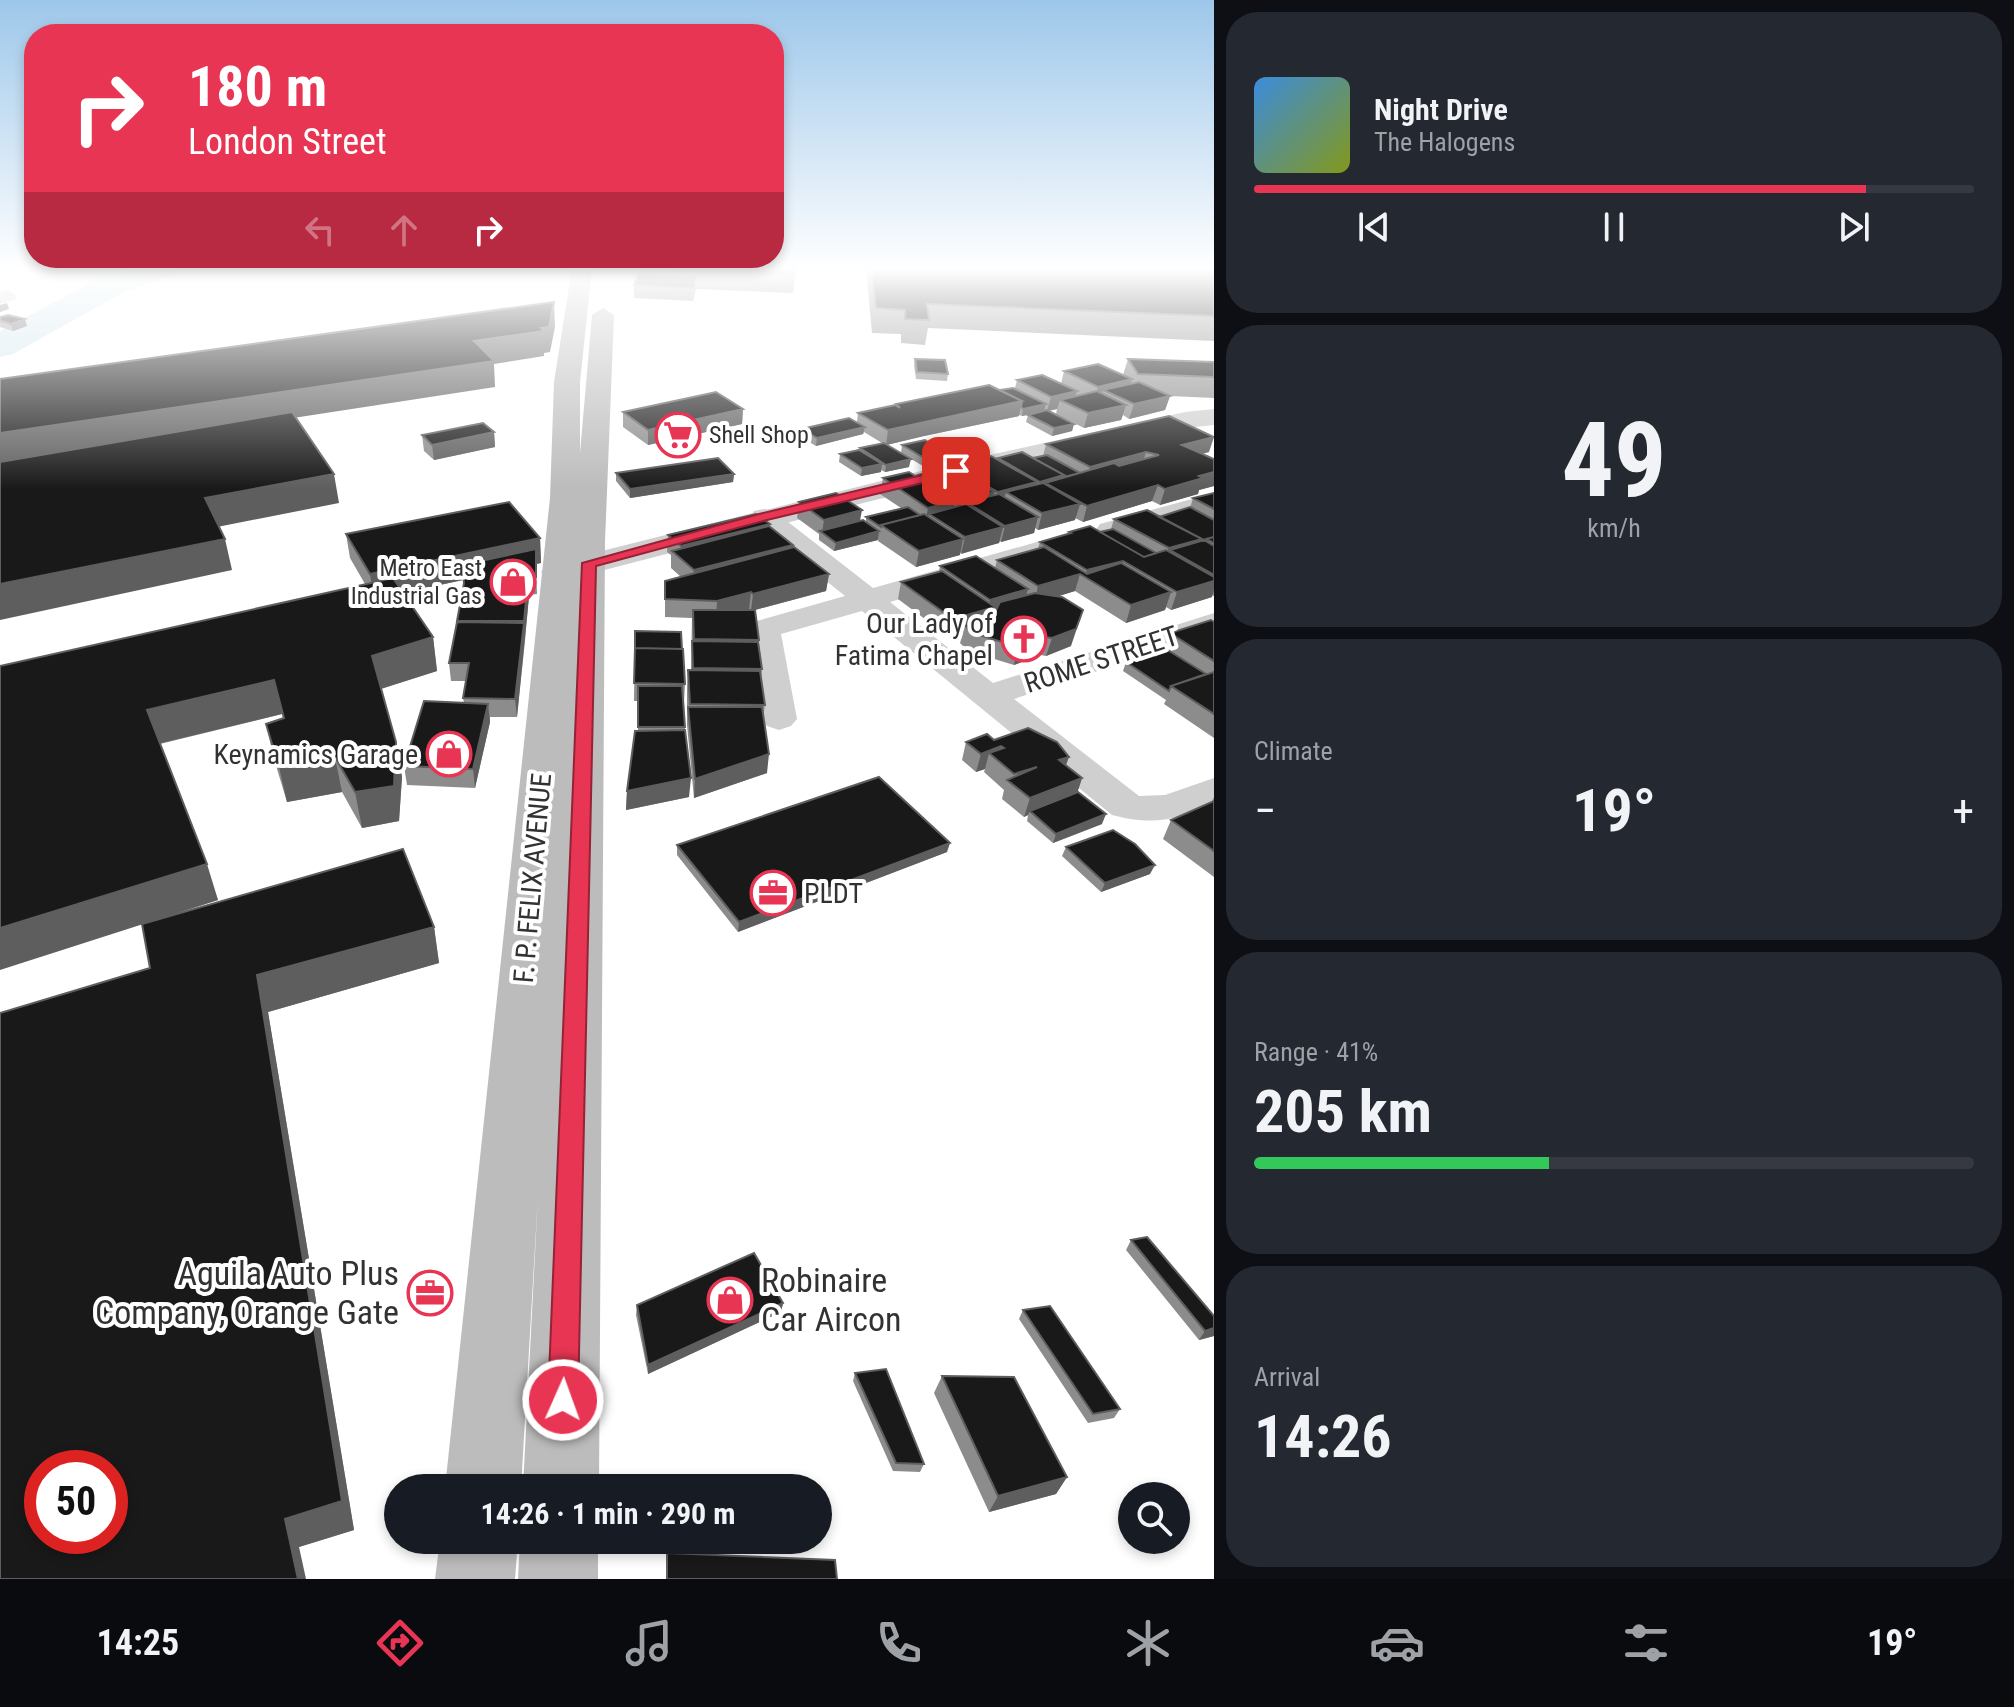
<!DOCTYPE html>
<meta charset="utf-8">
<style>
body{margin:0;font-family:"Roboto Condensed",sans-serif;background:#242831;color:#f1f3f6;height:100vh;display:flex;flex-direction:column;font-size:30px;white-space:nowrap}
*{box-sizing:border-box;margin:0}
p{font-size:26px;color:#9ea1a6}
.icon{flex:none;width:44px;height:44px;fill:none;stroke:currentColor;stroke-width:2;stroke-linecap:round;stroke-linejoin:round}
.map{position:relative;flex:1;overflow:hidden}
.details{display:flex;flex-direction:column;gap:12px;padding:12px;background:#0d0f14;width:800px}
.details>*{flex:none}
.banner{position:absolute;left:24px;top:24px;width:760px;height:244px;border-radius:32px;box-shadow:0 4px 12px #0003;background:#e73553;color:#fff;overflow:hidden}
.tools{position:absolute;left:1118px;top:1482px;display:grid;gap:16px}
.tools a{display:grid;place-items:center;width:72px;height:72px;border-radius:50%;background:#171b24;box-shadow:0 4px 12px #0003;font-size:40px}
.speed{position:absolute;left:24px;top:1450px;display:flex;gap:16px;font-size:40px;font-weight:700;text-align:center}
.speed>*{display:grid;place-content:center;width:104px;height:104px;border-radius:50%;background:#171b24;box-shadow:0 4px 12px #0003;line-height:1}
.speed .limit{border:12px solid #d22;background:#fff;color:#111}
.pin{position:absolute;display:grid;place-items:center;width:68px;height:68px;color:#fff;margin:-34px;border-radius:16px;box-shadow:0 4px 12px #0006}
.me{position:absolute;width:88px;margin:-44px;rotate:2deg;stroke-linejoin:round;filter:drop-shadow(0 0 6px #0008)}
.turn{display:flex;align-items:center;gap:28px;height:168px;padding:0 32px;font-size:36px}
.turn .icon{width:104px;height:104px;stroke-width:2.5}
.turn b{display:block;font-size:56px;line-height:68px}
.lanes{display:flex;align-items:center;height:76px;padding:0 32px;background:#0003;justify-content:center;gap:40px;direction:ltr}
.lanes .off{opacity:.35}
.big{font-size:60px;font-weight:700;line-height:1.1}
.details .tile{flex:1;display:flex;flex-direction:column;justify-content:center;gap:12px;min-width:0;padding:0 28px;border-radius:32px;background:#242831}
.details .dial{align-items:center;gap:0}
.dial b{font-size:104px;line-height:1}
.song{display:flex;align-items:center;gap:24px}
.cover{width:96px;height:96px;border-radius:12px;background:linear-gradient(135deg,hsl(210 70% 55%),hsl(70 70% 35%))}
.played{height:8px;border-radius:4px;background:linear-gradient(90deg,#e73553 85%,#363941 85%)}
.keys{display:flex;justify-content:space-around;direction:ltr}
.heat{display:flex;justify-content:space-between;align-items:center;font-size:44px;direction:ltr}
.charge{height:12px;border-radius:6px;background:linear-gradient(90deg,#34c759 41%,#363941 0)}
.trip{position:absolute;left:384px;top:1474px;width:448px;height:80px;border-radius:40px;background:#171b24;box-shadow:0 4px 12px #0003;font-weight:700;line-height:80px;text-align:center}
.tabs{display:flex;height:128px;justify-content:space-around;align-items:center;background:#090b0e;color:#9ea1a6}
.tabs .icon{width:56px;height:56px}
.tabs .selected{color:#e73553}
.tabs b{font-size:36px;color:#f1f3f6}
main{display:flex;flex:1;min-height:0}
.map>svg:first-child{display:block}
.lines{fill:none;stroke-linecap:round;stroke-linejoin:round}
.river{fill:#cde4ed;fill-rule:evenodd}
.minor{fill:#cfcfcf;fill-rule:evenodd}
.tertiary{fill:#cfcfcf;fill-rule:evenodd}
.secondary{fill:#bcbcbc;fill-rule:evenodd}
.wall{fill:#8c8c8c}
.shaded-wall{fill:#5e5e5e}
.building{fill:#191919;stroke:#5e5e5e;stroke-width:2;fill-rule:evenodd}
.route{fill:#e73553;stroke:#962236;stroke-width:2}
.labels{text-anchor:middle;stroke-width:8;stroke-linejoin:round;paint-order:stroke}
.far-poi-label{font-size:24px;fill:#323232;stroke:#fff;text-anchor:start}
.poi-label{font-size:28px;fill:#323232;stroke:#fff;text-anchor:end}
.street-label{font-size:28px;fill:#323232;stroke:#fff}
.near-poi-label{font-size:34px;fill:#323232;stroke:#fff;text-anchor:end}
</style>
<main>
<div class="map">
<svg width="1214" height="1579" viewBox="0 0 1214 1579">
<rect width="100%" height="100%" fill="#fff"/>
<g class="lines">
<path class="river" d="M130,268H177L173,275L122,293L13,354L0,357V331L98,279Z"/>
<path class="minor" d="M8,290L17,296L15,300L0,304V292Z
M1214,493V509L1110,538L1100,536L1096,530L1100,524Z
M764,509L774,511L873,588L1037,542L1047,539L1057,542L1061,548L1057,554L890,602L993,683L1214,613V632L1014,699L1139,796L1165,795L1214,778V804C1176,820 1153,826 1112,815L862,611L781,634L797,719L791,726L779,730L767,726L761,719L748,636L757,621L845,596L754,523L750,517L754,511Z"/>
<path class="tertiary" d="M1214,409V425L1185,428L871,501L558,582L546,579L541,572L546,565L949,464L1185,412Z"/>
<path class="secondary" d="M572,268H592L580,382V453L592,315L603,308L614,315L605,542L599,1488H523L538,1195L521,1488H445L550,498L554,382Z
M440,1540H518L515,1579H435Z
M520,1540H598V1579H518Z"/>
</g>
<path class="wall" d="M638,268H796L793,293L696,289L693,301L634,298V285L638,277Z
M866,268H1214V341L928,328L925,345L901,343V334L872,333Z
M0,317L27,326L13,331L0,327Z
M915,359L948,374L947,381L916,379L914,366Z
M1128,359L1214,362V398L1170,396L1165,410L1129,419L1123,415L1121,420L1084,428L1056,414L1057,409L1049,411L1074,424L1072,431L1052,436L1026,422L1028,415L1022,416L1019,415V416L924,436L887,445L909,467L885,472L881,470V472L861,476L839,462L840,454L882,443L864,432L863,434L816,446L801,437L802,429L857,422L858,413L896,405V404L1015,388L1017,380L1061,384L1064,371L1123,375Z
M743,409L742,424L648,445L623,427V412Z
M494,432L495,447L434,460L424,451L422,435Z
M1046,444L1209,452L1202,454L1214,459V486L1199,490L1198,494L1160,505L1152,501L1083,522L1075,518V520L1038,530L1035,528L1034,533L1001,542L1000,541L999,543L960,553V555L916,567L878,541L879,535L878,540L834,551L819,540V534L797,518L799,502L866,522V517L901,508L880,494L883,478H918V475L952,468V466L997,460L998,458H1033L1043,456Z
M902,445L948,453L946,460L923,466L901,453Z
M616,473L734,474L733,482L630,498L616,481Z
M1214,493V596L1212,595V597L1171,610L1166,607L1165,610L1126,623L1075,591L1058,596L1071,646L1046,656L1036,654L1035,657L1014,665L968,651L960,643L963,633L949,637L898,599L901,582L939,572L940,566L995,568L997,560L1038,548L1040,542L1068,534L1069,532H1100L1111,529L1114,519L1159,517L1190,508L1193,498Z
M770,524V527L793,547L829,574L826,591L755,610L762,669L761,679L765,705L763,718L767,773L694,798L687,725V688L688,670H691L692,618L665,617V581L681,577L671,568V555L667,552L668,535Z
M346,534L540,538L541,563L536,564L537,594L529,595L525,641L517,717H490V722L475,788L407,785L404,766L464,703L463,698L466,681H451L449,663L464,586L463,580L403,593L433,637L437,671L381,689L396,742L402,777L399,821L362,828L342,792L287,802L274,759L266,724L283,718L282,714L160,744L218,900L153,921L434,927L439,963L268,1012L354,1530L299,1547L150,968L142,925L0,666L365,584L350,558Z
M1214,622V738L1164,704L1166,700L1123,671L1126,662L1164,650L1170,633Z
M635,631L685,684L684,702L685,731L689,797L626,810L627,791L638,731V701H634Z
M994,740L1066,765L1082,778L1077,793L1102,824L1053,843L1027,821L1028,815L1024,817L1002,799L1004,790L984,772L985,769L976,772L962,760L966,742Z
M1214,797V877L1163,839L1171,820L1212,801Z
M677,845L947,852L738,932L677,855Z
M1066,847L1150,874L1101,892L1062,856Z
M1131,1240L1214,1316V1336L1199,1340L1126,1250Z
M783,1303L781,1312L648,1374L636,1315L637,1305Z
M1023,1310L1120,1409L1114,1418L1088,1423L1019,1319Z
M855,1373L924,1464L920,1472L893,1471L853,1381Z
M942,1376L1067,1477L1056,1494L989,1512L934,1393Z"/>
<path class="shaded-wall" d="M554,302L555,327L550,352L544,353V356L494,364L495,387L0,463V433L474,341Z
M7,303L9,309L0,312V305Z
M25,319L27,326L13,331L11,324Z
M1132,379L1128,394L1103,390L1100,400L1094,401L1098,387Z
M1077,391L1073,406L1060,400L1057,409L1047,411L1051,397Z
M1170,396L1165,410L1129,419L1134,404Z
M1022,401L1019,416L924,436L886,445L888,430Z
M1046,404L1044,411L1022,416L1023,409Z
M1126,405L1121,420L1084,428L1088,413Z
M743,409L742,424L648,445V430Z
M1074,424L1072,431L1052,436L1054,428Z
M865,427L863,434L816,446L817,438Z
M494,432L495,447L434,460L432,445Z
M1214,437L1209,452L1177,460L1182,445Z
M1146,452L1141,468L1087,476L1090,467Z
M948,453L946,460L923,466L924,458Z
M911,459L909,467L885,472L886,465Z
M882,464L881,472L861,476L862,468Z
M1214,472V486L1199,490L1198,494L1160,505L1165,489Z
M334,474L339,503L212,528L205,498Z
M734,474L733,482L630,498V489Z
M1064,475L1060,491L1045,483L1042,496L1036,497L1040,482Z
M1037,482L1033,498L1006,492L1003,506L994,508L998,492Z
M1158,485L1152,501L1083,522L1087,506Z
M994,492L991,509L966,502L963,516L958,517L961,501Z
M955,501L952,517L929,514L927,523L925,524L928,508Z
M1080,504L1075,520L1038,530L1042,513Z
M862,510L859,526L822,533L824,520Z
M1038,517L1034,533L1001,542L1005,526Z
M770,524L769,541L680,559L681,546Z
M1003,527L999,543L961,554L965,537Z
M879,531L878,540L834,551L836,543Z
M540,538L541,563L536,564L537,594L536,564L462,565L463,580L374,599L370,574Z
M225,539L232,570L0,620V584Z
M963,539L960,555L916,567L919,551Z
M1202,539L1195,556L1170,550L1164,565H1163L1169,548Z
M793,545L792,562L693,587L694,570Z
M1123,561L1118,578L1085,577L1087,570Z
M829,574L826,591L751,611L753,594Z
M1080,574L1075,591L1034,604L1038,586Z
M528,580L529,597L517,717L515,699Z
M1214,581V590L1212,597L1171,610L1177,592Z
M1028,589L1023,606L992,616L990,624L964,625L963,633L949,637L953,619L988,609L990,600Z
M751,592L749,609L716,618L717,601Z
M1171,592L1165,610L1126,623L1131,605Z
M1083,610L1071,646L1046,656L1052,638Z
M433,637L437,671L377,690L372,656Z
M1040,640L1035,657L1014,665L1018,647Z
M274,680L282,714L157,744L147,710Z
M488,704L490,722L475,788L473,769Z
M396,742L402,777L399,821L362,828L355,792Z
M1001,746L998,760L989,753L985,769L976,772L981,754Z
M769,754L767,773L694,798L695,779Z
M335,757L342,792L287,802L279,767Z
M1069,757L1062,776L1059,760Z
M691,778L689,797L626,810L627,791Z
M1082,778L1076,797L1030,811L1028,815L1024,817L1030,798Z
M1106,814L1102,824L1053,843L1056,834Z
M950,843L947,852L738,932L739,922Z
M207,864L218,900L0,970V928Z
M1155,865L1150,874L1101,892L1105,883Z
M434,927L439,963L268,1012L354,1530L299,1547L306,1579H298L285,1519L257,975Z
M783,1303L781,1312L648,1374V1365Z
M1214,1328V1336L1199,1340L1205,1331Z
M1067,1477L1056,1494L989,1512L998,1496Z"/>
<path class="building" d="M638,268H795L794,275L638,269Z
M871,268H1214V316L927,304L929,320L905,319V310L876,308Z
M638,275L696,277L694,288L634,285Z
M554,302L549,327L541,328L544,331L474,341L494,361L0,433V379Z
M8,315L25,319L11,324L0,321V317Z
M915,359L945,360L948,374L917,372Z
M1128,359L1214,362V377L1138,374Z
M1098,364L1132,379L1098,387L1064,371Z
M1042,375L1077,391L1051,397L1017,380Z
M1139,382L1170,396L1134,404L1103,390Z
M989,385L1022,401L888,430L858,413L895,405L900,408L896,404Z
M1013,388L1046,404L1023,409L1021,407L1022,401L1000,390Z
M1097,391L1126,405L1088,413L1060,400Z
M716,392L743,409L648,430L623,412Z
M1047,410L1074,424L1054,428L1028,415Z
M292,412L334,474L205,498L225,539L0,584V462Z
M1169,416L1214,437L1182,445L1214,459V472L1199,476L1203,478L1165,489L1158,485L1087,506L1045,483L1114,463L1119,466L1159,455L1146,452L1090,467L1046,444Z
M849,418L865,427L817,438L802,429Z
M483,423L494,432L432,445L422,435Z
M925,440L948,453L924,458L902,445Z
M884,443L911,459L886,465L860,448Z
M859,450L882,464L862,468L840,454Z
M1022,452L1064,475L1040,482L998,458Z
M1047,455L1080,473L1064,477V475L1033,458Z
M991,456L1037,482L998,492L952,466Z
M718,458L734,474L630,489L616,473Z
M951,467L994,492L961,501L918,475Z
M909,472L955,501L928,508L883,478Z
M1043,483L1080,504L1042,513L1006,492Z
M836,493L862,510L824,520L799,502Z
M1214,493V509L1193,498Z
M999,494L1038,517L1005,526L966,502Z
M509,502L540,538L370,574L346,534Z
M966,504L1003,527L965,537L929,514Z
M908,507L920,515L881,525V527L866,517Z
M1190,507L1214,520V537L1206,539V541H1201L1202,539L1159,517Z
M1147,510L1202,539L1169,548L1114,519Z
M756,514L770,524L681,546L668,535Z
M924,514L963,539L919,551L881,525Z
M863,520L879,531L836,543L820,531Z
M769,526L793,545L694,570L672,551Z
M1090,526L1144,557L1166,550L1214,577V581L1177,592L1123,561L1087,570L1040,542L1071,533L1069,532Z
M1113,529L1156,553L1144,557L1100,532Z
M1214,537V543L1206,539Z
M1204,540L1214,546V575L1170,550Z
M794,547L829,574L753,594L751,592L717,601L665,599V581Z
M1044,547L1087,574L1121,563L1171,592L1131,605L1080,574L1038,586L997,560Z
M536,549V577L508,578L528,580L524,621H457L464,583L462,565Z
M976,556L1028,589L990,600L940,566Z
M942,571L995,607L953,619L901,582Z
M393,578L433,637L372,656L396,742L394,786L355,792L335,757L279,767L266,724L284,718L274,680L147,710L207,864L0,928V666Z
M1035,593L1062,597L1083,610L1076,629L1052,638L1036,636L1040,640L1018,647L973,633L964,625L992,618L1000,602Z
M693,610H755L759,640L694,639Z
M1211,620L1214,622V661L1170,633Z
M457,622L524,623L515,699L463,698L469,663H449Z
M635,631L681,632L682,649L635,648Z
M692,641L758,642L762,669L693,668Z
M635,648L683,649L685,684L634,683Z
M1166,649L1206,674L1171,686L1169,691L1126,662Z
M688,670L760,671L765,705L690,704Z
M1214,672V714L1171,686Z
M638,686H682L685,727H638Z
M424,701L488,704L473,769L404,766Z
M688,707H762L769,754L695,779Z
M1028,728L1057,742L1069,757L1059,760L1082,778L1030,798L1007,780L1037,767L1014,774L989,753L1004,748L1001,746L981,754L966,742L987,734L994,740Z
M685,730L691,778L627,791L635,731Z
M879,777L950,843L739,922L677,845Z
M1078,792L1106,814L1056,834L1030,811Z
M1214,801V851L1171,820Z
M1113,830L1135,844L1155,865L1105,883L1066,847Z
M403,849L434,927L257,975L342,1501L285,1519L298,1579H0V1013L150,968L142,924ZM42,1468H110V1536H42Z
M1147,1237L1214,1316V1328L1205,1331L1131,1240Z
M754,1253L783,1303L648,1365L637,1305Z
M1050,1306L1120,1409L1093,1414L1023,1310Z
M886,1369L924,1464L896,1463L855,1373Z
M942,1376L1014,1377L1067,1477L998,1496Z
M667,1553L835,1560L837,1579H667Z"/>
<linearGradient id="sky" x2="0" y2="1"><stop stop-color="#9dc7ea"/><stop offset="0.55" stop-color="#fff"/><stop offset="1" stop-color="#fff" stop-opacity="0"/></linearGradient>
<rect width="1214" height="489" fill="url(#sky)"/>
<path class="route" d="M956,467L960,468V474L767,520L596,566L578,1400L574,1410L563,1415L553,1410L548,1400L582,563L759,514Z"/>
<defs>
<g id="supermarket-ring" transform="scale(2.3)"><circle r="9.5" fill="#fff" stroke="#e73553" stroke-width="1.5"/><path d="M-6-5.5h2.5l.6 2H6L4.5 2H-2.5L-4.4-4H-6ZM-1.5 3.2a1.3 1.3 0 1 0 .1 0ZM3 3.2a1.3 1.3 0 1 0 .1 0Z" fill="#e73553"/></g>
<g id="shop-ring" transform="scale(2.3)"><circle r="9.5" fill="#fff" stroke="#e73553" stroke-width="1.5"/><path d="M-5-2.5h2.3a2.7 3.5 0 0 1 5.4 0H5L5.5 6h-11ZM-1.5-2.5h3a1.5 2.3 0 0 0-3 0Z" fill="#e73553"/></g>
<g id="church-ring" transform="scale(2.3)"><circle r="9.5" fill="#fff" stroke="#e73553" stroke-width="1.5"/><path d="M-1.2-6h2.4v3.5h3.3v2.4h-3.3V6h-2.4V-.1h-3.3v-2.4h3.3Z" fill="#e73553"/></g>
<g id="office-ring" transform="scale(2.3)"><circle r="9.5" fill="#fff" stroke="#e73553" stroke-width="1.5"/><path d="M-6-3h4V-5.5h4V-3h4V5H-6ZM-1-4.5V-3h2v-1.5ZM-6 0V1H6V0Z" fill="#e73553"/></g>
</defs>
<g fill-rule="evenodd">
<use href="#supermarket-ring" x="678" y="435"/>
<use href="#shop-ring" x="513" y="582"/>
<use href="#church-ring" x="1024" y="639"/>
<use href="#shop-ring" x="449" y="754"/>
<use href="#office-ring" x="773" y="893"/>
<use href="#office-ring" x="430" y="1293"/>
<use href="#shop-ring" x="730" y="1300"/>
</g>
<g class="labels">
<g class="far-poi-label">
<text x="709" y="443">Shell Shop</text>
<text x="482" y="576" text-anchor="end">Metro East<tspan x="482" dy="28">Industrial Gas</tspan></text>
</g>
<g class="poi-label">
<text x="993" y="633">Our Lady of<tspan x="993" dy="32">Fatima Chapel</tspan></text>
<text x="418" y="764">Keynamics Garage</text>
<text x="804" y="903" text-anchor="start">PLDT</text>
</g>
<g class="street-label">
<text transform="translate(1101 659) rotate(-18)" y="10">ROME STREET</text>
<text transform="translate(532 878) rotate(-85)" y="10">F. P. FELIX AVENUE</text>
</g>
<g class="near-poi-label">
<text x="399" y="1285">Aguila Auto Plus<tspan x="399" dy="39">Company, Orange Gate</tspan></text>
<text x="761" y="1292" text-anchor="start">Robinaire<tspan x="761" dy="39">Car Aircon</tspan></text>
</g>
</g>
</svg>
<div class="tools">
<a><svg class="icon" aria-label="search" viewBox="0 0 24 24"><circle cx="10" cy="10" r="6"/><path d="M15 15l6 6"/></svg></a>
</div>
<div class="speed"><div class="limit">50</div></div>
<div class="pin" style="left:956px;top:471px;background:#d93025"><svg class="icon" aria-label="arrive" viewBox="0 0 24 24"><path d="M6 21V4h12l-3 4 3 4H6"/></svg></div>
<svg class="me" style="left:563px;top:1400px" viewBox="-20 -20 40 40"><circle r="17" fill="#e73553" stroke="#fff" stroke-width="3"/><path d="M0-11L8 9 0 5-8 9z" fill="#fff"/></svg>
<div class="trip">14:26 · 1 min · 290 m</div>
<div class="banner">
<div class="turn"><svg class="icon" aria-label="right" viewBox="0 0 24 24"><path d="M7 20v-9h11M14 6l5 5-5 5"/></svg><div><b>180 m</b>London Street</div></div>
<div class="lanes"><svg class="icon off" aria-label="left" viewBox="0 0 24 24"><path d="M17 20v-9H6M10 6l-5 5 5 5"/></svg><svg class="icon off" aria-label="ahead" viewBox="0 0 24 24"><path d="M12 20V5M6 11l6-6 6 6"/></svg><svg class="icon" aria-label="right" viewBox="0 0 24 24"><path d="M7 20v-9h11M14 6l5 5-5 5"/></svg></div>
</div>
</div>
<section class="details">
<div class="tile">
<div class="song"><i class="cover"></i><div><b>Night Drive</b><p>The Halogens</p></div></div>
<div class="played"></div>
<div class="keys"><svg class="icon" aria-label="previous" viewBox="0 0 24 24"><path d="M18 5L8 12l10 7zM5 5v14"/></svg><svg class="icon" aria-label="pause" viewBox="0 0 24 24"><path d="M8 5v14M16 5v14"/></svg><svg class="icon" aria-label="next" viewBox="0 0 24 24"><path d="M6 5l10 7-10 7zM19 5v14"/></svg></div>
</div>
<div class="tile dial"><b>49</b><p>km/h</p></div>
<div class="tile"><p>Climate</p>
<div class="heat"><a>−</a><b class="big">19°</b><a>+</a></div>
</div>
<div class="tile"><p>Range · 41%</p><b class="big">205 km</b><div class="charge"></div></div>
<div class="tile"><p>Arrival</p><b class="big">14:26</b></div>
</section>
</main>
<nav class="tabs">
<b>14:25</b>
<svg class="icon selected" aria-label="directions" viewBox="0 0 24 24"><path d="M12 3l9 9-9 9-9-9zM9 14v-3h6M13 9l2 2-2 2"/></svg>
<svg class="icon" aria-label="music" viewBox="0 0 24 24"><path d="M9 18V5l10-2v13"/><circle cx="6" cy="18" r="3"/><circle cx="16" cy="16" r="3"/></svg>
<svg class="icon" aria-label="phone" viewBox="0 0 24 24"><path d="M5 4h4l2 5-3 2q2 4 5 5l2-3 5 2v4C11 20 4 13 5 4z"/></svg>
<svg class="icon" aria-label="climate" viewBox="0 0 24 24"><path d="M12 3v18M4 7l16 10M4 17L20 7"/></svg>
<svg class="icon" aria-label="car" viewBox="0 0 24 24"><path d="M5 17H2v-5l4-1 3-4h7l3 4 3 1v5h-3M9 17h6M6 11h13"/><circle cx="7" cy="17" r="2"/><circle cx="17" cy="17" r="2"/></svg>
<svg class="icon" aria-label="filters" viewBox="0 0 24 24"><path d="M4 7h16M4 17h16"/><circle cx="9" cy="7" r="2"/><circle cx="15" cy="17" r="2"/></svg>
<b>19°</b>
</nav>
